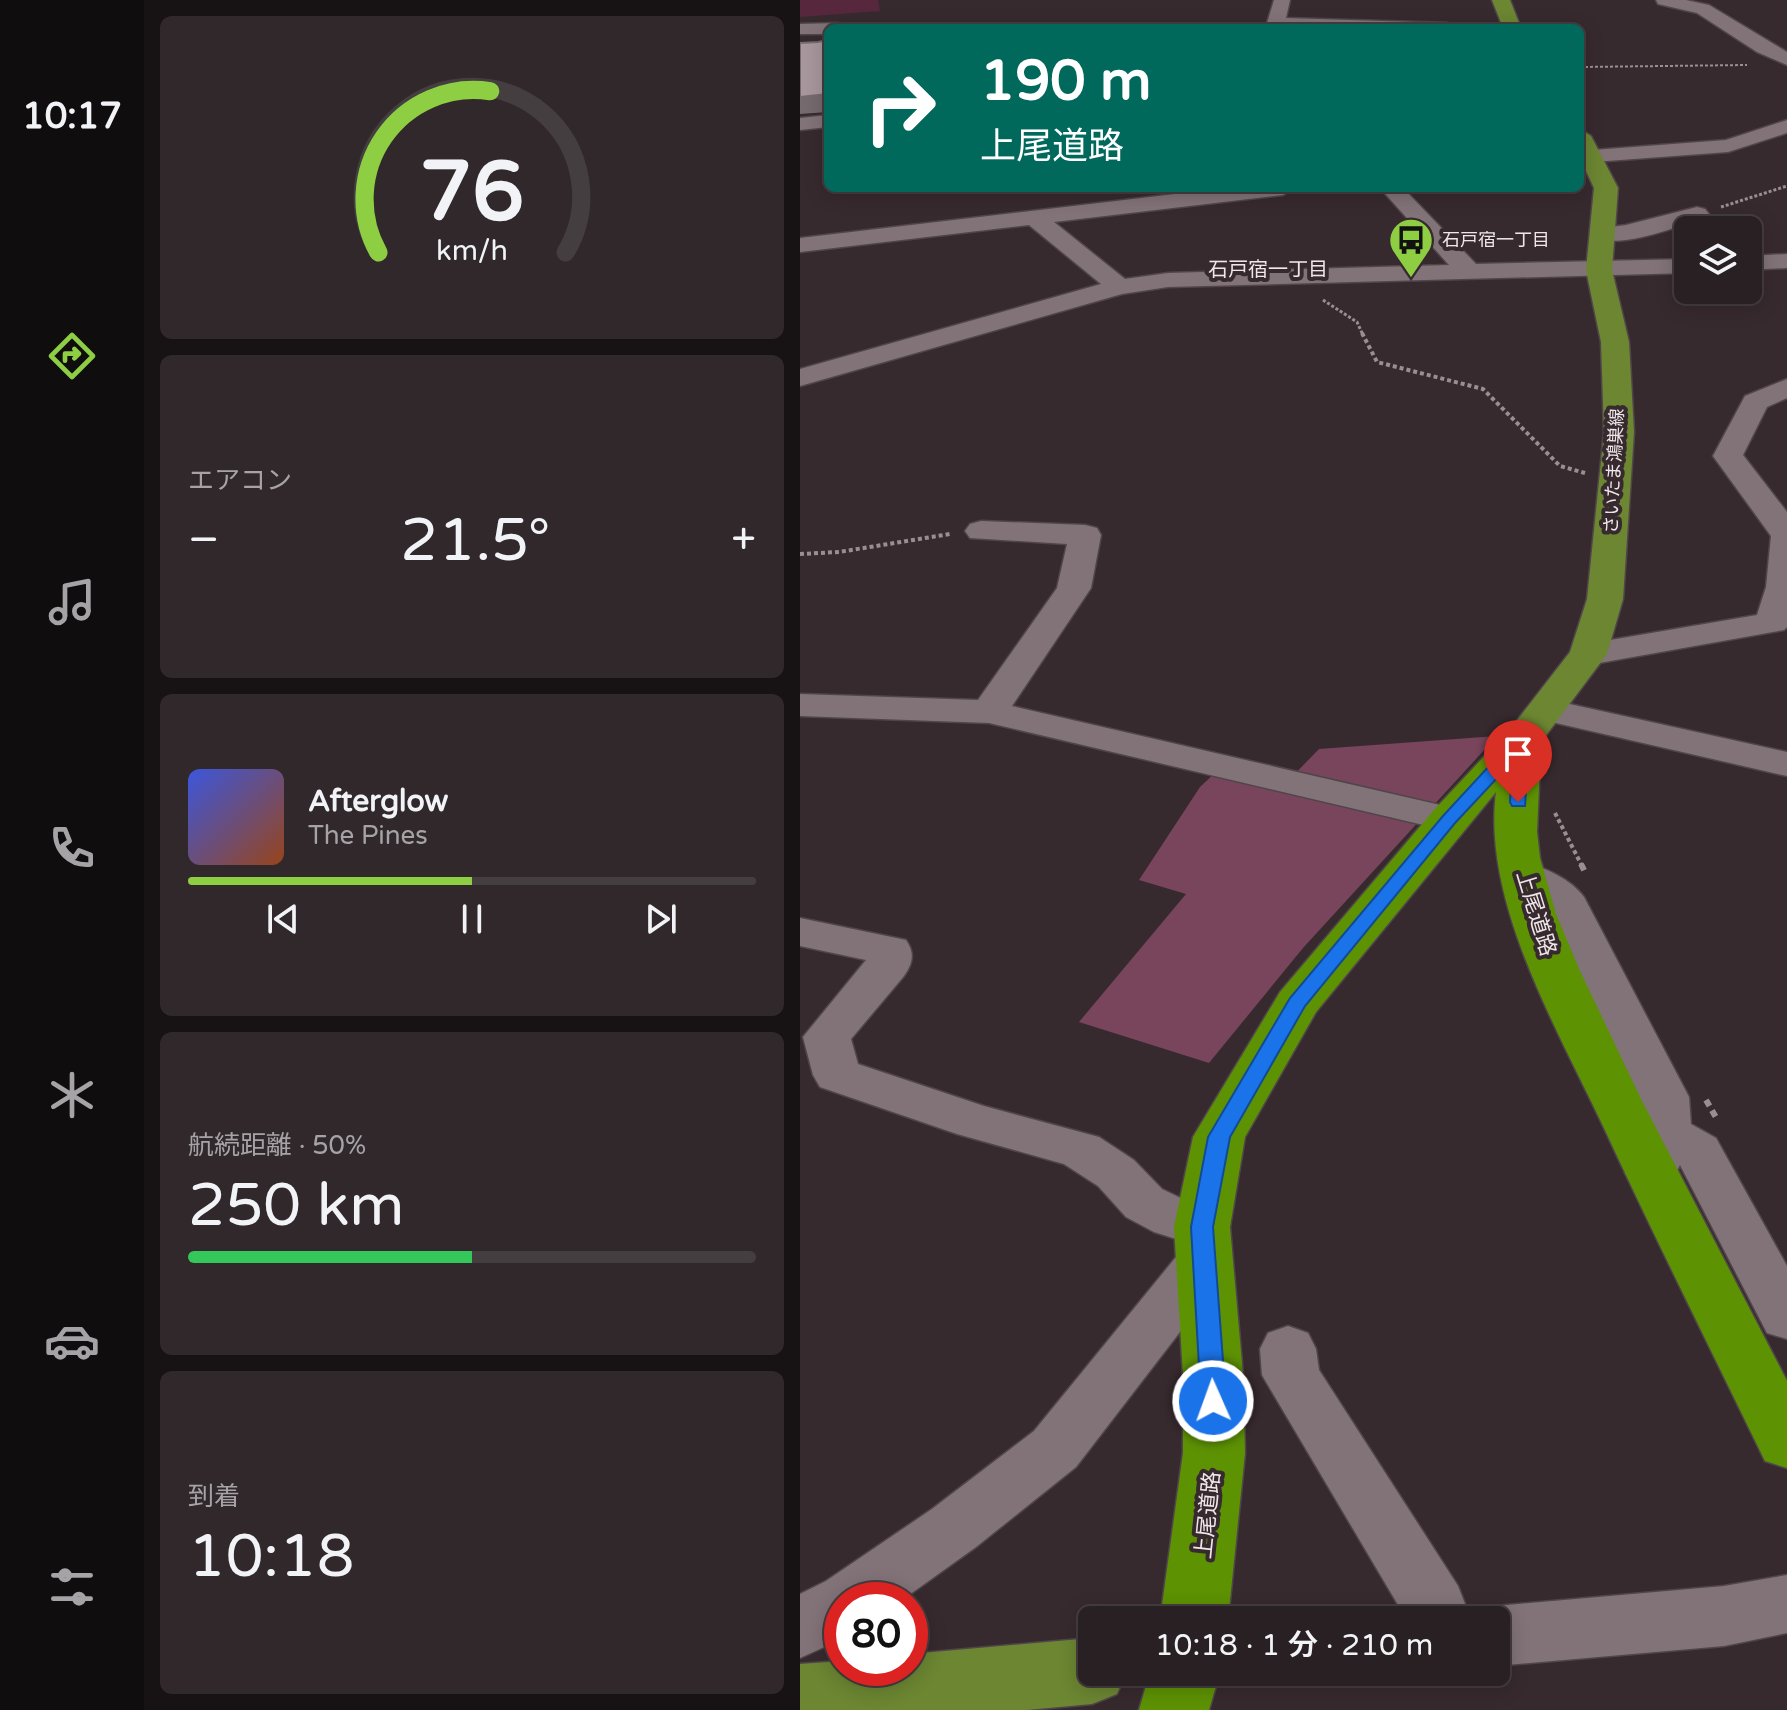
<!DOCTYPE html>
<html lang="ja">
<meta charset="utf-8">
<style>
body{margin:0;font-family:"Varela Round","Noto Sans JP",sans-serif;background:#31282b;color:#f1f3f6;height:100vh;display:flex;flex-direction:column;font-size:30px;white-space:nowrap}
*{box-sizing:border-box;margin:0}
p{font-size:26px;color:#a5a3a6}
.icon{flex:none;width:44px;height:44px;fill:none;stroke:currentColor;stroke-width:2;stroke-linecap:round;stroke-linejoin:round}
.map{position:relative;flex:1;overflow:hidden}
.drawer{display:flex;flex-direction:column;gap:16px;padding:16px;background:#171213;width:656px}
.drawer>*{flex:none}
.guide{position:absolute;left:24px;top:24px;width:760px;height:168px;border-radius:12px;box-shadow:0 4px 20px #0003,0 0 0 2px #453e41;background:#00695c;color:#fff;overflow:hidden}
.tools{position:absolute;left:874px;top:216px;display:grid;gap:16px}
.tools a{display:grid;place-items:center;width:88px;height:88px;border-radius:12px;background:#292023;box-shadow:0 4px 20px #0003,0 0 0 2px #453e41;font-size:40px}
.speed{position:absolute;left:24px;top:1582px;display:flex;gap:16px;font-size:40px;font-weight:700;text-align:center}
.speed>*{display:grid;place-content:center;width:104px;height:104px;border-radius:50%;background:#292023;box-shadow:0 4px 20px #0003,0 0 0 2px #453e41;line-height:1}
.speed .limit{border:12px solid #d22;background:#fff;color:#111}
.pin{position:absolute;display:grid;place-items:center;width:68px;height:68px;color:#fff;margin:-82px -34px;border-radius:50% 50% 50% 0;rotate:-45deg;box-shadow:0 0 8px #0007}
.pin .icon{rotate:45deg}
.me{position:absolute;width:88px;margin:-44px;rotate:358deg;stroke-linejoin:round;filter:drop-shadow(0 0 6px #0008)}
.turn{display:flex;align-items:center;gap:28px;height:168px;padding:0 24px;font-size:36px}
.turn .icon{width:104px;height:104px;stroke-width:2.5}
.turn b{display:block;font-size:56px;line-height:68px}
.big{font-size:60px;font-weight:600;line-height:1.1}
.drawer .widget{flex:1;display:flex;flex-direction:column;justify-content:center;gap:12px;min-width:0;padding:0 28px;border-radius:12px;background:#31282b}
.drawer .dial{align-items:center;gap:0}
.dial svg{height:208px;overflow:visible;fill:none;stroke:#453e41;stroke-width:7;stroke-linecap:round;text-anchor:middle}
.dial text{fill:#f1f3f6;stroke:none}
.song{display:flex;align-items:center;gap:24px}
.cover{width:96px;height:96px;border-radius:12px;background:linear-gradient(135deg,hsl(230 70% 55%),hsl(20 70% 35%))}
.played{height:8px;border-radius:4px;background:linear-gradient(90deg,#8ece43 50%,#453e41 50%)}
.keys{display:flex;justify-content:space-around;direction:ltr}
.heat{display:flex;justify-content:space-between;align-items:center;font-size:44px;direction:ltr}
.charge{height:12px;border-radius:6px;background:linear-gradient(90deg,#34c759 50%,#453e41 0)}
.trip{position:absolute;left:278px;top:1606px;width:432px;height:80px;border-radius:12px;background:#292023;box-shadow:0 4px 20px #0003,0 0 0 2px #453e41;font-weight:600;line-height:80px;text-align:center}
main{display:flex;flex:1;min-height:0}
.dock{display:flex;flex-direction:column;width:144px;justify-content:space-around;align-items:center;background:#100d0e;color:#a5a3a6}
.dock .icon{width:56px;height:56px}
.dock .current{color:#8ece43}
.dock b{font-size:36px;color:#f1f3f6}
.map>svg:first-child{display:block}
.green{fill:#57283d}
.forest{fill:#78455c}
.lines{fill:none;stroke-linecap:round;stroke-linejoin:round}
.minor-casing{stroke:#50464a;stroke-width:3}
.major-casing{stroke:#50464a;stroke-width:3}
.highway-casing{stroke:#50464a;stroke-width:3}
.path-far3{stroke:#998e93;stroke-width:2;stroke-dasharray:3 2;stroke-linecap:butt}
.path-far2{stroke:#998e93;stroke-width:3;stroke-dasharray:3 2;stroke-linecap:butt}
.path-far1{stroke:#998e93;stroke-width:4;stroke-dasharray:4 3;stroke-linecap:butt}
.path{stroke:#998e93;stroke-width:6;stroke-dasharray:7 5;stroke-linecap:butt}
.minor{fill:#827378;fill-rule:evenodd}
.major{fill:#6c8632;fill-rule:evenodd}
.highway{fill:#5d9203;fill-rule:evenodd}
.shaded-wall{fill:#756a6e}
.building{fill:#a7979d;stroke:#756a6e;stroke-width:2}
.route{fill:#1a73e8;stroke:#114b97;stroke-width:2}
.labels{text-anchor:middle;stroke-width:8;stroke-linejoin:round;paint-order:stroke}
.far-poi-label{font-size:18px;fill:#efe6ea;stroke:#372a2f;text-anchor:start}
.far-street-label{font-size:18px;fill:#efe6ea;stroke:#372a2f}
.far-neighbourhood-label{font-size:20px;fill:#efe6ea;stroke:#372a2f}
.street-label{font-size:22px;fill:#efe6ea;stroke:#372a2f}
</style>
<main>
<nav class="dock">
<b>10:17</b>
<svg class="icon current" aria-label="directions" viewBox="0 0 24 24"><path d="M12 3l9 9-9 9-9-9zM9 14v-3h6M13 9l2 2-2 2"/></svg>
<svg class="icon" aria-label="music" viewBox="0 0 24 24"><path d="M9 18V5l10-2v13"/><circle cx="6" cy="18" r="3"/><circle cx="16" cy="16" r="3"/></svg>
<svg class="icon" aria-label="phone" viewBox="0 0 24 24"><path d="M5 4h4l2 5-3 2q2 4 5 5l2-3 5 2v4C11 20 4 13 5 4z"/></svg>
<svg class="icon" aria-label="climate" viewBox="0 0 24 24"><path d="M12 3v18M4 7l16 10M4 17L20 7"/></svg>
<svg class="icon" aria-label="car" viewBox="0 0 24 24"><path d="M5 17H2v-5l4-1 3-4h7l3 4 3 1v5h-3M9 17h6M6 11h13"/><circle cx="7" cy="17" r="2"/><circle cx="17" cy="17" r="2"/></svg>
<svg class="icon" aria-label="filters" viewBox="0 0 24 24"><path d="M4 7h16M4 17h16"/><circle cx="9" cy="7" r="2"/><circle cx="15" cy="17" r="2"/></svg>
</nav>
<section class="drawer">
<div class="widget dial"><svg viewBox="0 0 100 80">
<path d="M14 69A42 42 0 1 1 86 69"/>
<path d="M14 69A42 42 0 0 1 57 7" stroke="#8ece43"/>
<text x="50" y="56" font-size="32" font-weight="700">76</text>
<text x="50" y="72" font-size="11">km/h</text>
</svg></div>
<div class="widget"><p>エアコン</p>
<div class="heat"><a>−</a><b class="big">21.5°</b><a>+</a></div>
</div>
<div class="widget">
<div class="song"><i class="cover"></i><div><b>Afterglow</b><p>The Pines</p></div></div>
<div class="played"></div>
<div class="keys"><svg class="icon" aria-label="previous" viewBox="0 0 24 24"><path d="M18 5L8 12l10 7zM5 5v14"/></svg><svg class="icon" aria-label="pause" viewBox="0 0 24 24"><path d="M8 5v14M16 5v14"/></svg><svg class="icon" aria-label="next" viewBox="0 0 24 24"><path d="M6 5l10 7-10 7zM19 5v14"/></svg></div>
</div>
<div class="widget"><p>航続距離 · 50%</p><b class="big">250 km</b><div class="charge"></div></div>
<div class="widget"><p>到着</p><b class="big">10:18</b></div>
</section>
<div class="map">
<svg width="987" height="1710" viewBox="0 0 987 1710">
<rect width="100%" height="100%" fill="#372a2f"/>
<path class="green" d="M0,0H78L80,11L0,17Z"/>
<path class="forest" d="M697,736L503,948L409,1063L279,1022L386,894L339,880L400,787L417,771L483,786L519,749Z"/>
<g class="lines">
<g class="minor-casing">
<path id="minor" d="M474,0H490L486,18L648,23L657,28H475L467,23Z
M856,0H886L909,5L987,52V65L957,52L897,13L858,4Z
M38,23L47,28H28V34H0V24Z
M28,115V127L0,130V118Z
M987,120V133L928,152L780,163V151L926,140Z
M426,188H494L483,195L254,222L325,279L368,273L649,265L580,188H603L676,264L888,259V273L368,287L322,294L0,386V369L301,284L229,225L0,252V238Z
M897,207L905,209L909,214L905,219C873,227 828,247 795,239L791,234L795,229L826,225Z
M987,254V268L948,270V256Z
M987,379V398L967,407L943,455L987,512V627L984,630L788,665L775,662L770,654L775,646L957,615L966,587L971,536L913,456L945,396Z
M181,521L285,525L297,528L301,535L291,588L212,706L649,807L663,810L669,819L663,828L649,831L189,723L0,716V694L178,700L257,588L267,544L170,538L165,531L170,524Z
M747,699L987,752V776L734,718L728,710L734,702Z
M723,862C744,867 771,879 784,897L889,1097L891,1124L916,1138L987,1266V1339L967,1333L880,1165L869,1186L851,1192L833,1186L825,1173L841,1126L839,1097L744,905L708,884L702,875L708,866Z
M0,918L106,940C115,953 113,963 104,976L51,1039L58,1064L184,1106L299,1137L334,1160L362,1189L391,1203L421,1213L429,1227L421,1241L414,1243L423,1246L431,1261L423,1276L276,1467L176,1547L102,1600H42V1639L0,1658V1594L26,1581L132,1509L234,1431L385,1246L392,1244L354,1232L326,1217L298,1186L264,1164L157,1134L20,1087L13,1075L3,1037L66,960L0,946Z
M488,1326L508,1333L516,1349L519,1370L658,1586L671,1619L673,1615L696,1606L924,1586L987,1575V1633L924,1646L696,1666V1620H607L462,1375L460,1349L468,1333Z"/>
</g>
<g class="major-casing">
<path id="major" d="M692,0H710L721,28H703Z
M780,129L791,136L818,188L812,270L829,342L834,432L823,599L807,654L735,750L721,753L707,750L701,741L770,652L787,599L804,432L801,342L786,270L794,188L780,158Z
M292,1638V1672H326L317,1694L292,1704L227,1710H0V1664L42,1661V1668H110V1654Z"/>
</g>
<g class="highway-casing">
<path id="highway" d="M721,729L735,732L741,741L737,832L740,858L756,914L780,971L841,1099L987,1381V1468L965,1461C911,1350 856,1240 804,1128C758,1030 682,902 696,792L516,1012L445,1137L430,1227L443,1375L445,1453L428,1620H360L383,1453V1375L374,1227L393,1137L480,992L634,810L707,732Z
M350,1672H420L409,1710H339Z"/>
</g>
<path class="path-far3" d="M780,67L947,65"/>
<path class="path-far2" d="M921,207L987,186
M523,300L557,322L563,335"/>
<path class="path-far1" d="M562,333L577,362L683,389L760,466L785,473
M0,554L39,552L150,534
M755,813L782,866"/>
<path class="path" d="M781,864L785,872
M906,1100L917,1119"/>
<use href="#minor" class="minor"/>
<use href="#major" class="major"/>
<use href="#highway" class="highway"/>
</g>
<path class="shaded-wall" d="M28,94V112L0,114V97Z"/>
<path class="building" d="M28,40V94L0,97V43L18,42Z"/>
<path class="route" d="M721,736L729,741L725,806H712L710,802L712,762L655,823L505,1006L430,1137L413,1227L426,1401L422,1409L413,1412L404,1409L401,1401L391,1227L408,1137L490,998L643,816L715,738Z"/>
<defs>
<g id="bus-pin" transform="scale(2.3)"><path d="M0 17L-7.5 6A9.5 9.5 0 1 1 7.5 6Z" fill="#8ece43" stroke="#372a2f"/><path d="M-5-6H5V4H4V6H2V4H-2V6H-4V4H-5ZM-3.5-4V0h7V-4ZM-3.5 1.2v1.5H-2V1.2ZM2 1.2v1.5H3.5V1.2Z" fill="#111"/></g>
</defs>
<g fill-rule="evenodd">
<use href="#bus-pin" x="611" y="240"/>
</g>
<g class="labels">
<g class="far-poi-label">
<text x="642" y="246">石戸宿一丁目</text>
</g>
<g class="far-street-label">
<text transform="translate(814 471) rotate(-87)" y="6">さいたま鴻巣線</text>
</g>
<g class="far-neighbourhood-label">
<text x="468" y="276">石戸宿一丁目</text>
</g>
<g class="street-label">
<text transform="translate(737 913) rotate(73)" y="8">上尾道路</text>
<text transform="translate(407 1515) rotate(-84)" y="8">上尾道路</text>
</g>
</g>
</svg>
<div class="tools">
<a><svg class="icon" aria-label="layers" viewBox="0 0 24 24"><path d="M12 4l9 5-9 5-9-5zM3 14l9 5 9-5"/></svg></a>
</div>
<div class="speed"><div class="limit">80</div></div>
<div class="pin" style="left:718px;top:802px;background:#d93025"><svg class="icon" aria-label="arrive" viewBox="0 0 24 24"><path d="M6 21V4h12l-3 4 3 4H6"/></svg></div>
<svg class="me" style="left:413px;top:1401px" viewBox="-20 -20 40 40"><circle r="17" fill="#1a73e8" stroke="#fff" stroke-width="3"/><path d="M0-11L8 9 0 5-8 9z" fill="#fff"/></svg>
<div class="trip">10:18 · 1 分 · 210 m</div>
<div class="guide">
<div class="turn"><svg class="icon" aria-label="right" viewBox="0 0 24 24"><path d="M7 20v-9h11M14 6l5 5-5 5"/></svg><div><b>190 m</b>上尾道路</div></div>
</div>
</div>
</main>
